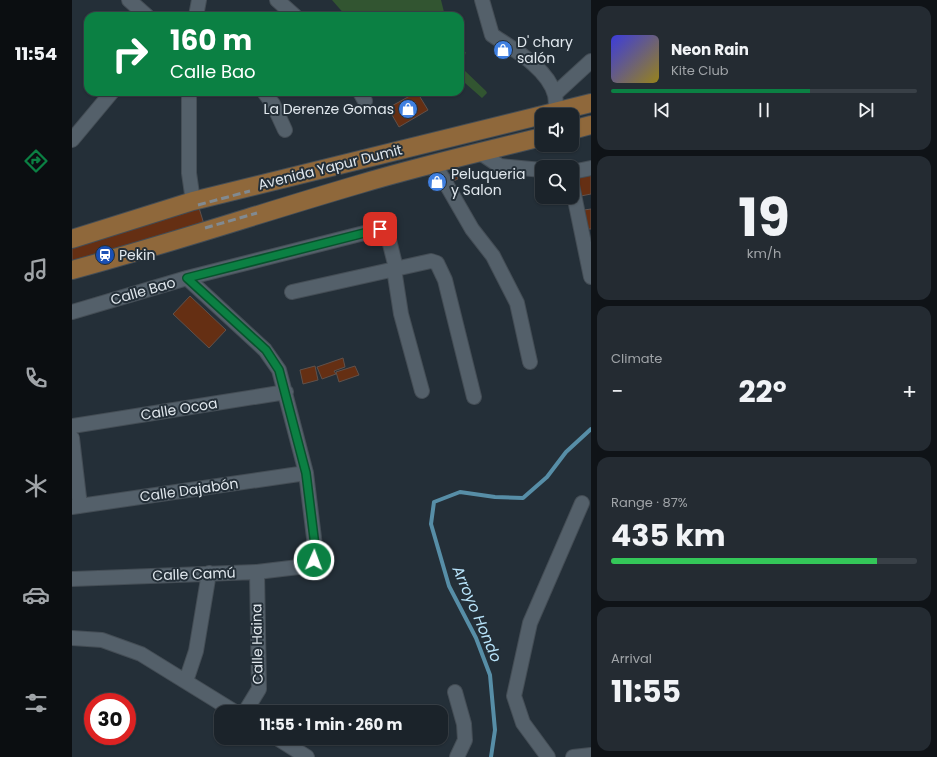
<!DOCTYPE html>
<meta charset="utf-8">
<style>
body{margin:0;font-family:Poppins,sans-serif;background:#242b32;color:#f1f3f6;height:100vh;display:flex;flex-direction:column;font-size:15px;white-space:nowrap}
*{box-sizing:border-box;margin:0}
p{font-size:13px;color:#a0a4a8}
.icon{flex:none;width:22px;height:22px;fill:none;stroke:currentColor;stroke-width:2;stroke-linecap:round;stroke-linejoin:round}
.map{position:relative;flex:1;overflow:hidden}
.panel{display:flex;flex-direction:column;gap:6px;padding:6px;background:#0f1317;width:346px}
.panel>*{flex:none}
.banner{position:absolute;left:12px;top:12px;width:380px;height:84px;border-radius:12px;box-shadow:0 1px 3px #0004,0 0 0 1px #394047;background:#0b8043;color:#fff;overflow:hidden}
.fabs{position:absolute;left:463px;top:108px;display:grid;gap:8px}
.fabs a{display:grid;place-items:center;width:44px;height:44px;border-radius:8px;background:#1b232a;box-shadow:0 1px 3px #0004,0 0 0 1px #394047;font-size:20px}
.speed{position:absolute;left:12px;top:693px;display:flex;gap:8px;font-size:20px;font-weight:700;text-align:center}
.speed>*{display:grid;place-content:center;width:52px;height:52px;border-radius:50%;background:#1b232a;box-shadow:0 1px 3px #0004,0 0 0 1px #394047;line-height:1}
.speed .limit{border:6px solid #d22;background:#fff;color:#111}
.pin{position:absolute;display:grid;place-items:center;width:34px;height:34px;color:#fff;margin:-17px;border-radius:8px;box-shadow:0 2px 6px #0006}
.me{position:absolute;width:44px;margin:-22px;rotate:2deg;stroke-linejoin:round;filter:drop-shadow(0 0 3px #0008)}
.turn{display:flex;align-items:center;gap:14px;height:84px;padding:0 20px;font-size:18px}
.turn .icon{width:52px;height:52px;stroke-width:2.5}
.turn b{display:block;font-size:28px;line-height:34px}
.big{font-size:30px;font-weight:700;line-height:1.1}
.panel .card{flex:1;display:flex;flex-direction:column;justify-content:center;gap:6px;min-width:0;padding:0 14px;border-radius:12px;background:#242b32}
.panel .dial{align-items:center;gap:0}
.dial b{font-size:52px;line-height:1}
.song{display:flex;align-items:center;gap:12px}
.cover{width:48px;height:48px;border-radius:6px;background:linear-gradient(135deg,hsl(240 70% 55%),hsl(50 70% 35%))}
.played{height:4px;border-radius:2px;background:linear-gradient(90deg,#0b8043 65%,#394047 65%)}
.keys{display:flex;justify-content:space-around;direction:ltr}
.heat{display:flex;justify-content:space-between;align-items:center;font-size:22px;direction:ltr}
.charge{height:6px;border-radius:3px;background:linear-gradient(90deg,#34c759 87%,#394047 0)}
.trip{position:absolute;left:142px;top:705px;width:234px;height:40px;border-radius:12px;background:#1b232a;box-shadow:0 1px 3px #0004,0 0 0 1px #394047;font-weight:700;line-height:40px;text-align:center}
main{display:flex;flex:1;min-height:0}
.tab-bar{display:flex;flex-direction:column;width:72px;justify-content:space-around;align-items:center;background:#0b0e11;color:#a0a4a8}
.tab-bar .icon{width:28px;height:28px}
.tab-bar .selected{color:#0b8043}
.tab-bar b{font-size:18px;color:#f1f3f6}
.map>svg:first-child{display:block}
.green{fill:#325531}
.lines{fill:none;stroke-linecap:round;stroke-linejoin:round}
.stream{stroke:#578ea7;stroke-width:4}
.building{fill:#652f13;stroke:#60514b}
.minor-casing{stroke:#444d55;stroke-width:16}
.major-casing{stroke:#444d55;stroke-width:20}
.minor{stroke:#54606a;stroke-width:14}
.major{stroke:#8f683b;stroke-width:18}
.rail{stroke:#818a91;stroke-width:3;stroke-dasharray:8 4;stroke-linecap:butt}
.route-casing{stroke:#07532c;stroke-width:10}
.route{stroke:#0b8043;stroke-width:7}
.labels{text-anchor:middle;stroke-width:4;stroke-linejoin:round;paint-order:stroke}
.poi-label{font-size:14px;fill:#e1e8ee;stroke:#242f38;text-anchor:start}
.street-label{font-size:14px;fill:#e1e8ee;stroke:#242f38}
.water-label{font-size:15px;font-style:italic;fill:#b9e5fc;stroke:#242f38}
</style>
<main>
<nav class="tab-bar">
<b>11:54</b>
<svg class="icon selected" aria-label="directions" viewBox="0 0 24 24"><path d="M12 3l9 9-9 9-9-9zM9 14v-3h6M13 9l2 2-2 2"/></svg>
<svg class="icon" aria-label="music" viewBox="0 0 24 24"><path d="M9 18V5l10-2v13"/><circle cx="6" cy="18" r="3"/><circle cx="16" cy="16" r="3"/></svg>
<svg class="icon" aria-label="phone" viewBox="0 0 24 24"><path d="M5 4h4l2 5-3 2q2 4 5 5l2-3 5 2v4C11 20 4 13 5 4z"/></svg>
<svg class="icon" aria-label="climate" viewBox="0 0 24 24"><path d="M12 3v18M4 7l16 10M4 17L20 7"/></svg>
<svg class="icon" aria-label="car" viewBox="0 0 24 24"><path d="M5 17H2v-5l4-1 3-4h7l3 4 3 1v5h-3M9 17h6M6 11h13"/><circle cx="7" cy="17" r="2"/><circle cx="17" cy="17" r="2"/></svg>
<svg class="icon" aria-label="filters" viewBox="0 0 24 24"><path d="M4 7h16M4 17h16"/><circle cx="9" cy="7" r="2"/><circle cx="15" cy="17" r="2"/></svg>
</nav>
<div class="map">
<svg width="519" height="757" viewBox="0 0 519 757">
<rect width="100%" height="100%" fill="#242f38"/>
<path class="green" d="M260,0H369L373,16H274Z
M394,52L390,64L392,70L414,91L415,93L410,98L393,83H388V53Z"/>
<g class="lines">
<path class="stream" d="M419,757L423,730L418,675L404,638L377,586L359,524L362,502L388,492L423,497L451,498L475,477L494,452L519,429"/>
</g>
<path class="building" d="M345,92L356,110L327,127L316,108Z
M383,172L386,179L379,182L376,175Z
M519,173V194L509,196L504,176Z
M366,177L369,185L363,188L360,179Z
M124,198L135,234L0,274V235Z
M519,209V229H514L512,210Z
M118,296L154,330L137,348L101,314Z
M271,358L273,367L262,371L264,374L250,379L245,367Z
M243,366L246,380L231,384L228,370Z
M283,366L287,375L267,382L264,372Z"/>
<g class="lines">
<g class="minor-casing">
<path id="minor" d="M57,0L75,16
M205,0L223,16
M410,0L420,35C441,49 476,68 483,95C484,100 484,106 484,111
M124,16L127,0
M117,92V173L121,201
M192,92L201,104L213,130
M288,92L293,101
M483,94L519,61
M0,140L40,92
M407,152L428,166L470,170
M362,163L400,229L421,256L445,303L458,362
M500,172L519,168
M500,185L519,277
M322,269L329,314L350,391
M220,292L359,261L365,263L373,280L402,397
M0,312L115,278L308,229L315,232L324,268
M0,426L214,392
M0,438L8,506
M0,507L234,473
M0,579L185,572L235,566L242,560L244,554L234,473L207,370L193,350L115,278
M0,638L30,640L69,654L163,712
M114,681L124,651L137,573
M383,692L392,724L393,740L385,757
M173,712L187,689L185,572
M205,738L235,757
M476,757L451,723L442,696L458,623L510,503
M501,757L519,755"/>
</g>
<g class="major-casing">
<path id="major" d="M500,130L519,125
M0,239L121,201L519,103
M0,270C97,244 192,212 288,184C348,166 409,152 470,137"/>
</g>
<use href="#minor" class="minor"/>
<use href="#major" class="major"/>
<path class="rail" d="M126,205L178,191
M133,228L185,213"/>
</g>
<g class="lines">
<g class="route-casing">
<path id="route" d="M242,560L244,554L234,473L207,370L194,350L115,278L308,229"/>
</g>
<use href="#route" class="route"/>
</g>
<defs>
<g id="shop-disc" transform="scale(1)"><circle r="9.5" fill="#3f7fe0" stroke="#242f38"/><path d="M-5-2.5h2.3a2.7 3.5 0 0 1 5.4 0H5L5.5 6h-11ZM-1.5-2.5h3a1.5 2.3 0 0 0-3 0Z" fill="#fff"/></g>
<g id="station-disc" transform="scale(1)"><circle r="9.5" fill="#1a4fb4" stroke="#242f38"/><path d="M-3-6H3Q5-6 5-4V2Q5 4 3 4L4.5 6H3L1.5 4h-3L-3 6H-4.5L-3 4Q-5 4-5 2V-4Q-5-6-3-6ZM-3.5-4v3h7v-3ZM-3.5 1v1.5H-2V1ZM2 1v1.5H3.5V1Z" fill="#fff"/></g>
</defs>
<g fill-rule="evenodd">
<use href="#shop-disc" x="431" y="50"/>
<use href="#shop-disc" x="336" y="109"/>
<use href="#shop-disc" x="365" y="182"/>
<use href="#station-disc" x="33" y="255"/>
</g>
<g class="labels">
<g class="poi-label">
<text x="445" y="47">D' chary<tspan x="445" dy="16">salón</tspan></text>
<text x="322" y="114" text-anchor="end">La Derenze Gomas</text>
<text x="379" y="179">Peluqueria<tspan x="379" dy="16">y Salon</tspan></text>
<text x="47" y="260">Pekin</text>
</g>
<g class="street-label">
<text transform="translate(258 167) rotate(-14)" y="5">Avenida Yapur Dumit</text>
<text transform="translate(71 291) rotate(-16)" y="5">Calle Bao</text>
<text transform="translate(107 409) rotate(-9)" y="5">Calle Ocoa</text>
<text transform="translate(117 490) rotate(-8)" y="5">Calle Dajabón</text>
<text transform="translate(122 574) rotate(-2)" y="5">Calle Camú</text>
<text transform="translate(185 644) rotate(-91)" y="5">Calle Haina</text>
</g>
<g class="water-label">
<text transform="translate(405 614) rotate(67)" y="5">Arroyo Hondo</text>
</g>
</g>
</svg>
<div class="fabs">
<a><svg class="icon" aria-label="sound" viewBox="0 0 24 24"><path d="M4 9h4l5-4v14l-5-4H4zM17 9q2 3 0 6"/></svg></a>
<a><svg class="icon" aria-label="search" viewBox="0 0 24 24"><circle cx="10" cy="10" r="6"/><path d="M15 15l6 6"/></svg></a>
</div>
<div class="speed"><div class="limit">30</div></div>
<div class="pin" style="left:308px;top:229px;background:#d93025"><svg class="icon" aria-label="arrive" viewBox="0 0 24 24"><path d="M6 21V4h12l-3 4 3 4H6"/></svg></div>
<svg class="me" style="left:242px;top:560px" viewBox="-20 -20 40 40"><circle r="17" fill="#0b8043" stroke="#fff" stroke-width="3"/><path d="M0-11L8 9 0 5-8 9z" fill="#fff"/></svg>
<div class="trip">11:55 · 1 min · 260 m</div>
<div class="banner">
<div class="turn"><svg class="icon" aria-label="right" viewBox="0 0 24 24"><path d="M7 20v-9h11M14 6l5 5-5 5"/></svg><div><b>160 m</b>Calle Bao</div></div>
</div>
</div>
<section class="panel">
<div class="card">
<div class="song"><i class="cover"></i><div><b>Neon Rain</b><p>Kite Club</p></div></div>
<div class="played"></div>
<div class="keys"><svg class="icon" aria-label="previous" viewBox="0 0 24 24"><path d="M18 5L8 12l10 7zM5 5v14"/></svg><svg class="icon" aria-label="pause" viewBox="0 0 24 24"><path d="M8 5v14M16 5v14"/></svg><svg class="icon" aria-label="next" viewBox="0 0 24 24"><path d="M6 5l10 7-10 7zM19 5v14"/></svg></div>
</div>
<div class="card dial"><b>19</b><p>km/h</p></div>
<div class="card"><p>Climate</p>
<div class="heat"><a>−</a><b class="big">22°</b><a>+</a></div>
</div>
<div class="card"><p>Range · 87%</p><b class="big">435 km</b><div class="charge"></div></div>
<div class="card"><p>Arrival</p><b class="big">11:55</b></div>
</section>
</main>
